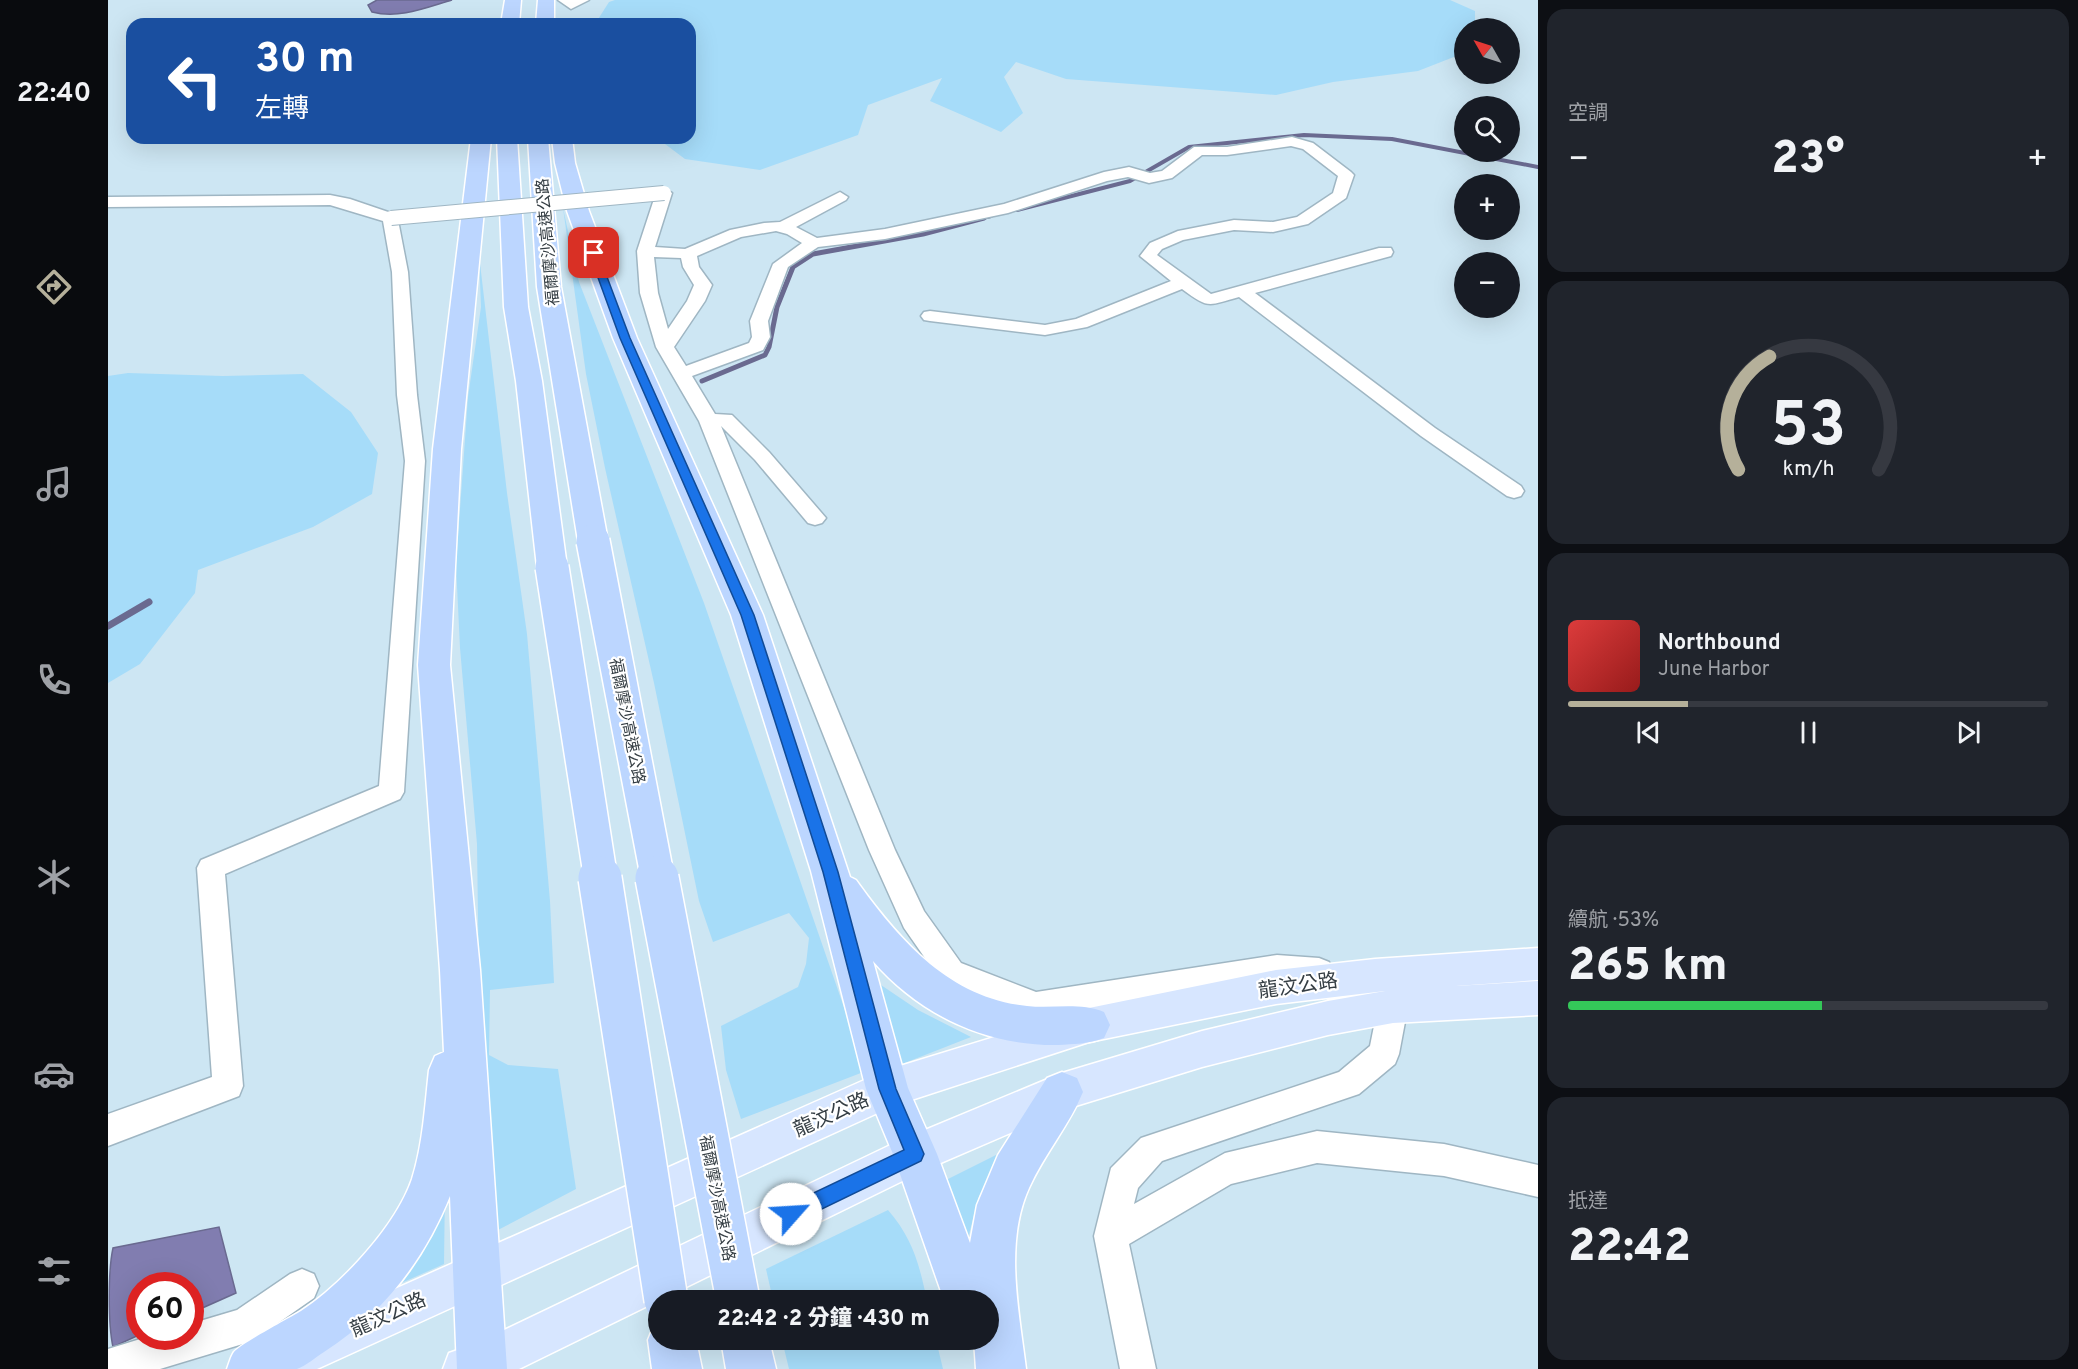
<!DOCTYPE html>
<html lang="zh-TW">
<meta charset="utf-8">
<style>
body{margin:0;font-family:Overpass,"Noto Sans TC",sans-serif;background:#20242c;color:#f1f3f6;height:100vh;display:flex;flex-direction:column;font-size:22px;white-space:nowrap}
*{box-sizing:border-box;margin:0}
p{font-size:20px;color:#9ea1a6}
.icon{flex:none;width:33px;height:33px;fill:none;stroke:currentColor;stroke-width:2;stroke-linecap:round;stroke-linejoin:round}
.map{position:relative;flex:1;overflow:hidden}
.drawer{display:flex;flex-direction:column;gap:9px;padding:9px;background:#0d0f14;width:540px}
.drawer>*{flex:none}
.banner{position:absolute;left:18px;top:18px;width:570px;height:126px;border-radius:18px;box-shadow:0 6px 24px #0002;background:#1a4fa0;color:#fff;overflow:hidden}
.needle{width:39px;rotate:309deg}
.buttons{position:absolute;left:1346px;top:18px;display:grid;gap:12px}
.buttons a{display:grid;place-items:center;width:66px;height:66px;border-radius:50%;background:#171b24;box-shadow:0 6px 24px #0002;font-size:30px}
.speed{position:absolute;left:18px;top:1272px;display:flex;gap:12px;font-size:30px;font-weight:700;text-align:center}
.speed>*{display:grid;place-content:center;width:78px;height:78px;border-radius:50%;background:#171b24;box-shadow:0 6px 24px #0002;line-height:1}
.speed .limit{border:9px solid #d22;background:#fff;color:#111}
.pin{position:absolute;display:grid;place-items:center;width:51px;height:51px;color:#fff;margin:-26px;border-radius:12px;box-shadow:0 3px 9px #0006}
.me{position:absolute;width:66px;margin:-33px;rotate:64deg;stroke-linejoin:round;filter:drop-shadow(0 0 4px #0008)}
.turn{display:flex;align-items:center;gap:21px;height:126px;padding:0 30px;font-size:27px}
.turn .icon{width:78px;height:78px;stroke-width:2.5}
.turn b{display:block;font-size:42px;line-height:51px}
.big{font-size:45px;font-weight:800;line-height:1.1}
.drawer .tile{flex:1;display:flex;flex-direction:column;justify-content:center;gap:9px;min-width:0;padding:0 21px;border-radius:18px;background:#20242c}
.drawer .dial{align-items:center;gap:0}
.dial svg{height:156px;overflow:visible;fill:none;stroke:#363941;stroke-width:7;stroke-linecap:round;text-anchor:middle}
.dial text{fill:#f1f3f6;stroke:none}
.song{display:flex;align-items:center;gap:18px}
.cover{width:72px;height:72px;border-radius:9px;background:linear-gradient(135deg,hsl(0 70% 55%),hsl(0 70% 35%))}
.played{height:6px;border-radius:3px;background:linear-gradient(90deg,#b5b09a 25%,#363941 25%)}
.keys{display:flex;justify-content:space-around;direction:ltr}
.heat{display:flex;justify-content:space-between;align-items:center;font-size:33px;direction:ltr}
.charge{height:9px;border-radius:4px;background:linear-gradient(90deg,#34c759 53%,#363941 0)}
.trip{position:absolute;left:540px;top:1290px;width:351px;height:60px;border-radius:30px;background:#171b24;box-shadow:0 6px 24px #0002;font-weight:800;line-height:60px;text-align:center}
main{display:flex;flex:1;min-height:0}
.dock{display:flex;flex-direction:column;width:108px;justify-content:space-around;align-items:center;background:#090b0e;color:#9ea1a6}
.dock .icon{width:42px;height:42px}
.dock .on{color:#b5b09a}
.dock b{font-size:27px;color:#f1f3f6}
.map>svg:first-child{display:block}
.green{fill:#a6dcf9}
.water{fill:#817db0;stroke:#6a6a90;stroke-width:1.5}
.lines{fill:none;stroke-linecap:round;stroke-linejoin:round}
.stream-far2{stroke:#6a6a90;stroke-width:4}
.stream-far1{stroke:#6a6a90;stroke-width:5}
.stream{stroke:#6a6a90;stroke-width:7}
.minor-casing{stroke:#9fb6c3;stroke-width:3}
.major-casing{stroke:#fff;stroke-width:3}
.highway-casing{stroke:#fff;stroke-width:3}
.minor{fill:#fff;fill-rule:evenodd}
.major{fill:#d7e6ff;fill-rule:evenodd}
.highway{fill:#bcd6ff;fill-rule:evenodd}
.minor-bridge-casing{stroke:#9fb6c3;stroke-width:16;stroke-linecap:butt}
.highway-bridge-far1-casing{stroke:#fff;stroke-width:36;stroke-linecap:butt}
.highway-bridge-casing{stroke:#fff;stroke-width:46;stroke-linecap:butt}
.minor-bridge{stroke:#fff;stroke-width:14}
.highway-bridge-far1{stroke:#bcd6ff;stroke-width:33}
.highway-bridge{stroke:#bcd6ff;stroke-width:43}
.route{fill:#1a73e8;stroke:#114b97;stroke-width:1.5}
.labels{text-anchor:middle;stroke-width:4.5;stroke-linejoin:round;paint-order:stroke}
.street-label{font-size:16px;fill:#353e44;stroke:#fff}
.near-street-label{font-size:20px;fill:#353e44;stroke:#fff}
</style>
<main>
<nav class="dock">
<b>22:40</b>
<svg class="icon on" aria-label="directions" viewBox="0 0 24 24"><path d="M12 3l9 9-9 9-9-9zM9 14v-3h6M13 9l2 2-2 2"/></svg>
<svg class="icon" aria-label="music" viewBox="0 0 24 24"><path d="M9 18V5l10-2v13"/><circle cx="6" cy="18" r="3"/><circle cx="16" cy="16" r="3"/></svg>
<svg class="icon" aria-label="phone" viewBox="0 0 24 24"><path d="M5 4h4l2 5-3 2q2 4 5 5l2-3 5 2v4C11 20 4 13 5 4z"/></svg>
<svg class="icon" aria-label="climate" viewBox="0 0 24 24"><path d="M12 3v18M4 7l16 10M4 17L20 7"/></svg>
<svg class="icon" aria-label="car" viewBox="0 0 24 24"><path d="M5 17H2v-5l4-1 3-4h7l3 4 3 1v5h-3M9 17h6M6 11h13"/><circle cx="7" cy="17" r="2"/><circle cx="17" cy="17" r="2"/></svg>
<svg class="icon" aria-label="filters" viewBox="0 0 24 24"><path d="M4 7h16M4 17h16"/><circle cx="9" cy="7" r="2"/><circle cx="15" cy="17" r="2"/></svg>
</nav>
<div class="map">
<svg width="1430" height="1369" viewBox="0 0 1430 1369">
<rect width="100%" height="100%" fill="#cde6f3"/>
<path class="green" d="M507,0H1342L1367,11V28H1356V53L1310,71L1225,82L1168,95L958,79L908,62L896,77L915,113L893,132L822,101L834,78L760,105L750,135L652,170L577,159L549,138H582V24H487L501,2Z
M455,208L471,282L596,603L758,1071L633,1119L618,1070L613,1026L690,987L698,964L701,938L681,913L605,942L591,901L546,683L497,468L478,374Z
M371,255L399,493L419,634L442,901L446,983L382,990L381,1055L400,1065L450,1069L468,1189L390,1230L372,1061L369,844L352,648L348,565L360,397L373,307Z
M20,373L115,376L195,374L243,412L270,453L264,494L205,527L90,570L87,593L32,664L0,683V376Z
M770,983L810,1010L863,1037L794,1064Z
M896,1151L871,1196L858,1246L836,1181Z
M337,1187L336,1264L273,1292Z
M780,1210C805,1239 811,1264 819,1300H665L658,1269Z
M674,1340H828L835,1369H681Z"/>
<path class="water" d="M269,0H344C317,8 291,19 264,12L260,5Z
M111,1227L128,1293L83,1313L82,1286H32L31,1335L5,1347C0,1324 0,1271 5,1248Z"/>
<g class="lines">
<path class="stream-far2" d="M909,210L1022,181L1081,147L1196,135L1284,139L1430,167
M870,219L883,216"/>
<path class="stream-far1" d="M594,381L657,355L661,347L669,307L685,267L705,254L815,234L876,218"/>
<path class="stream" d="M0,626L41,602"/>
<g class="minor-casing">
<path id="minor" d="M450,0H481L463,9Z
M1184,137L1205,143L1243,172L1246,175L1238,198L1200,224L1165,232L1126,230L1075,240L1054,249L1049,255L1103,294L1271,248H1283L1285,252L1283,256L1147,293L1327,428L1413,486L1416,491L1413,496L1406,498L1399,496L1313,436L1131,297C1099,306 1101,309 1074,289L979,327L937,335L822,321L816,320L813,316L816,312L822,311L937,325L968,319L1063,281L1032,256L1042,243L1070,231L1126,220L1165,222L1189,217L1225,193L1230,176L1195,149L1183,146L1119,155H1094L1064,178L1041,183L1020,177L999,181L900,213L777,239L710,247L680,267L660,321L662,337L655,350L584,376L607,414L624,415L661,452L718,518L714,523L707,525L700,523L647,460L613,426L787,850L816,911L853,963L928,992L1169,955L1211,958L1221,962L1225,971L1221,980L1211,984L1169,981L928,1020L833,981L796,928L761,850L591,421L548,347L532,293L529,251L548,193L556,188L564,193L547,247L577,249L622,230L656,223L672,222L732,192L740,197L738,200L688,227L709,238L777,229L896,204L996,172L1021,167L1042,173L1054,171L1086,147H1119ZM668,231L679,234L694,243L665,264L642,321L644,337L641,343L578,366L566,347L597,301L604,285L591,267L589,256L633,237ZM546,257L573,258L575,267L586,285L579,301L560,329L550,293Z
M222,195L242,199L289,215L300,272L309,395L317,461L296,792L292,799L117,874L135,1086L131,1096L0,1146V1114L104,1077L89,868L93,860L271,786L297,461L289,395L284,272L275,221L222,205L0,207V197Z
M1285,992L1295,996L1300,1006L1291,1054L1287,1064L1251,1094L1054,1161L1030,1188L1026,1204L1117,1153L1209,1131L1336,1144L1430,1165V1197L1336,1176L1209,1163L1123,1184L1021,1244L1048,1369H1012L986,1236L1003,1168L1033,1138L1231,1072L1262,1046L1270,1006L1275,996Z
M194,1269L206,1274L211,1286L206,1298L150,1337L138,1343L52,1369H0V1349L42,1336H82V1324L129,1310L182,1274Z"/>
</g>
<g class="major-casing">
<path id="major" d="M1430,948V980L1348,986L1430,981V1015L1285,1023L1220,1035L1094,1067L958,1109L821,1168L411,1369H335L341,1353L367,1344L793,1140L954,1073L1094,1031L1220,1001L1277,991L1168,1004L981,1042L785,1106L209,1369H137L143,1353L779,1070L981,1008L1168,970L1267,959Z"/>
</g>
<g class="highway-casing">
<path id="highway" d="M397,0H413L411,24H393Z
M430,0H446V24H428Z
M363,138H383L353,449L342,665L372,970L399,1369H349L342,1196C316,1260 274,1315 216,1352C208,1357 198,1366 189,1369C176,1369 135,1369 119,1369C121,1364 123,1356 126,1352C134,1343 180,1319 193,1311C234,1284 288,1226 304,1179C315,1144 317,1106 321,1070L327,1056L336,1052L332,970L310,665L325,449Z
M389,138H409L420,307L434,381L459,567L455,574L444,577L433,574L429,567L408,381L396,307Z
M420,138H440L453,287L500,541L495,548L485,551L475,548L470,541L429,287Z
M444,138H464L467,163L481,211L529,338L655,615L742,877L748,880C791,940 841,998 919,1006C945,1009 971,1002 996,1012L1002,1025L996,1038C980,1044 966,1044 950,1045C878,1046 812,1015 765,961L800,1088L829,1154L862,1243L869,1205L890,1155L939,1078L954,1072L969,1078L975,1092C961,1126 936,1154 921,1188C896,1243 911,1311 918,1369H868L866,1340H880V1300H836L785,1154L758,1089L703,871L623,615L505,338L459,211L447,163Z
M550,1321V1340H588L594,1369H544L540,1340L547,1323Z
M613,1340H661L668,1369H618Z"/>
</g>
<use href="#minor" class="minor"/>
<use href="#major" class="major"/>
<use href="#highway" class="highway"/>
<g class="minor-bridge-casing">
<path id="minor-bridge" d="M283,218L556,193"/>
</g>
<g class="highway-bridge-far1-casing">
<path id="highway-bridge-far1" d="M485,541L550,880
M444,567L493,880"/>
</g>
<g class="highway-bridge-casing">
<path id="highway-bridge" d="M492,878L558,1300
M549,878L630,1300"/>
</g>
<use href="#minor-bridge" class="minor-bridge"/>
<use href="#highway-bridge-far1" class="highway-bridge-far1"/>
<use href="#highway-bridge" class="highway-bridge"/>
</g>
<path class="route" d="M482,251L490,253L522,338L646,615L730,872L788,1089L816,1154L813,1161L683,1224L676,1221L674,1214L676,1207L796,1150L771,1089L715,872L633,615L512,338L481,253Z"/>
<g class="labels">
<g class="street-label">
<text transform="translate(439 242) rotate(-95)" y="6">福爾摩沙高速公路</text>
<text transform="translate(520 721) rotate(79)" y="6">福爾摩沙高速公路</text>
<text transform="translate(610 1198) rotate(79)" y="6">福爾摩沙高速公路</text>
</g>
<g class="near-street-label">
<text transform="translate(1190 985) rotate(-8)" y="7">龍汶公路</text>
<text transform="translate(723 1114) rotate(-24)" y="7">龍汶公路</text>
<text transform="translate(280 1314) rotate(-24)" y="7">龍汶公路</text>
</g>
</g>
</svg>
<div class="buttons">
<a><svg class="needle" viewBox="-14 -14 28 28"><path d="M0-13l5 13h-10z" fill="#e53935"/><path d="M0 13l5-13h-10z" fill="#9ea1a6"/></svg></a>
<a><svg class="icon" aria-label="search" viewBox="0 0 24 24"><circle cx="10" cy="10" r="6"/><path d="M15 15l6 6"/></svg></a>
<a>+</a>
<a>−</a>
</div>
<div class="speed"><div class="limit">60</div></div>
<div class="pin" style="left:486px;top:253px;background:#d93025"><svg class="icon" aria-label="arrive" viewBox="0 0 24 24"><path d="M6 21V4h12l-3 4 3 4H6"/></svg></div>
<svg class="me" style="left:683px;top:1214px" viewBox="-20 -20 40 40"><circle r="19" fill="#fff"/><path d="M0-13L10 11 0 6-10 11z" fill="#1a73e8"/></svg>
<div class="trip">22:42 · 2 分鐘 · 430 m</div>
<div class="banner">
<div class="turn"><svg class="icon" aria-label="left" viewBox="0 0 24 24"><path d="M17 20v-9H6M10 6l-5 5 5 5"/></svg><div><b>30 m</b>左轉</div></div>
</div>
</div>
<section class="drawer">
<div class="tile"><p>空調</p>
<div class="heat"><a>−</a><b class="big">23°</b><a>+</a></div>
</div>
<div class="tile dial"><svg viewBox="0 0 100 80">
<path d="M14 69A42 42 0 1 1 86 69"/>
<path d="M14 69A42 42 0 0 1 30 11" stroke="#b5b09a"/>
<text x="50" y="56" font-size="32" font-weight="700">53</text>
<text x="50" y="72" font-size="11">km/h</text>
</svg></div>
<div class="tile">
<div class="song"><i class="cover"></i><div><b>Northbound</b><p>June Harbor</p></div></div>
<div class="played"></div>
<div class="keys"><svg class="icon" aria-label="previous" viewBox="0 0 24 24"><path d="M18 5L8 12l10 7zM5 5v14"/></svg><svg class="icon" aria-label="pause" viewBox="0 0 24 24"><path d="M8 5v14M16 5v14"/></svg><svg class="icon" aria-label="next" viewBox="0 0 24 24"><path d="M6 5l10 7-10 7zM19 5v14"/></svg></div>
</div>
<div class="tile"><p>續航 · 53%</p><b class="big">265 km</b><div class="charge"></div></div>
<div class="tile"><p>抵達</p><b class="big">22:42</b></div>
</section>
</main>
